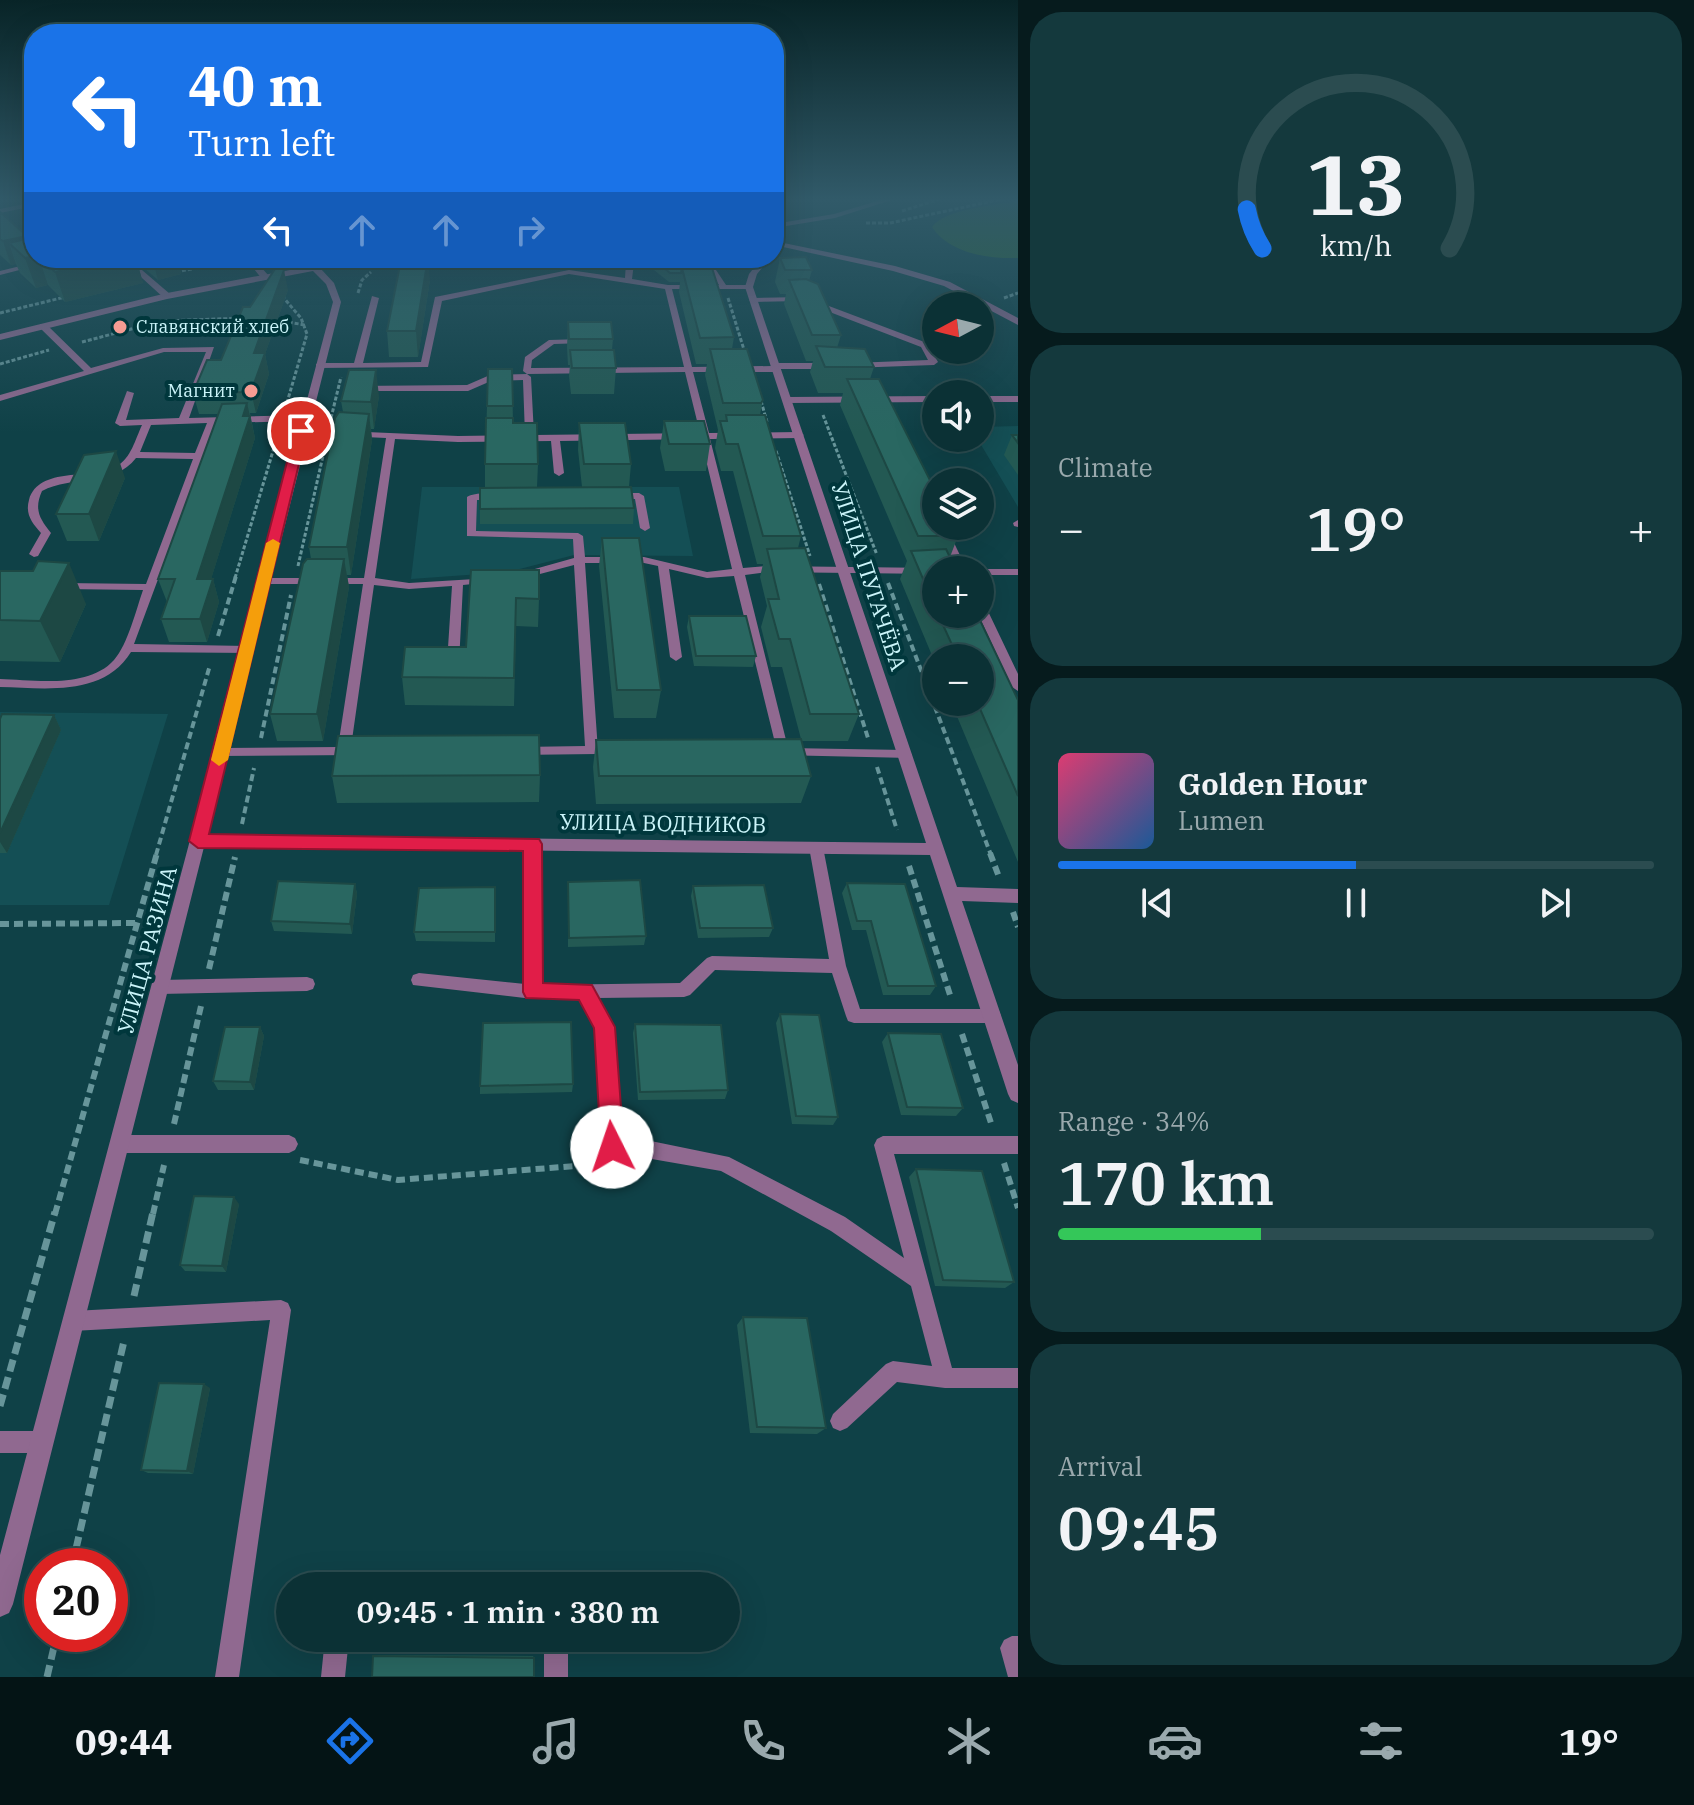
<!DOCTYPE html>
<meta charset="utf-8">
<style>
body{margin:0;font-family:"IBM Plex Serif",serif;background:#14393d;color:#f1f3f6;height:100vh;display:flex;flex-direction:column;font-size:30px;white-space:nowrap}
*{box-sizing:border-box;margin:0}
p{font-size:26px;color:#9aa9ad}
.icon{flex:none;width:44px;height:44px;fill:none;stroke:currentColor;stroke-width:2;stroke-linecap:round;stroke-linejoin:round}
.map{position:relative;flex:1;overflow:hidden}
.sheet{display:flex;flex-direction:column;gap:12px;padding:12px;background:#061b1d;width:676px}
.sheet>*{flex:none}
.hud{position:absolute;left:24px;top:24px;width:760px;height:244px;border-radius:32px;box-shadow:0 8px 32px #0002,0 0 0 2px #2b4c50;background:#1a73e8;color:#fff;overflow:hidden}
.needle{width:52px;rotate:263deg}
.fabs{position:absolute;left:922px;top:292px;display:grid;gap:16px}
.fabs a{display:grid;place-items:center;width:72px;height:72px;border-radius:50%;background:#0b3135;box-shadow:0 8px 32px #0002,0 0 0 2px #2b4c50;font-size:40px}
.speed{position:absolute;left:24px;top:1548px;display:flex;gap:16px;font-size:40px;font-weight:700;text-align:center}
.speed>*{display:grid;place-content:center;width:104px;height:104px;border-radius:50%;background:#0b3135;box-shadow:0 8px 32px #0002,0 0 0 2px #2b4c50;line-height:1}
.speed .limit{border:12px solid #d22;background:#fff;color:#111}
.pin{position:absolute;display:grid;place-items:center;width:68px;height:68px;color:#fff;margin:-34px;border:4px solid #fff;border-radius:50%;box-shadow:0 2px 8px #0007}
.me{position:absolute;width:88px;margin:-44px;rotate:356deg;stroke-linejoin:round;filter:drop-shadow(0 0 6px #0008)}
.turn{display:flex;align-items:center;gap:28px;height:168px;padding:0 32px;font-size:36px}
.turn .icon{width:104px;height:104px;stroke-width:2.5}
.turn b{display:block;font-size:56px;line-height:68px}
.lanes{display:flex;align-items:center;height:76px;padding:0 32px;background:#0003;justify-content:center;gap:40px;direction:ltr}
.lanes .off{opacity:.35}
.big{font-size:60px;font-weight:600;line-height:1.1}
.sheet .widget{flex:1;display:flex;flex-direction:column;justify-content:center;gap:12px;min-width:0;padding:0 28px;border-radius:32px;background:#14393d}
.sheet .dial{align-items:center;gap:0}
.dial svg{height:208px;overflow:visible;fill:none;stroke:#2b4c50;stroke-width:7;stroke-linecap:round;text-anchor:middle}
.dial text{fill:#f1f3f6;stroke:none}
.song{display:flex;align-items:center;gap:24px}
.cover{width:96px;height:96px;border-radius:12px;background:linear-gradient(135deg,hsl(340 70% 55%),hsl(210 70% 35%))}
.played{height:8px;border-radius:4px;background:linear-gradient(90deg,#1a73e8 50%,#2b4c50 50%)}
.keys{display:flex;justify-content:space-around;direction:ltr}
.heat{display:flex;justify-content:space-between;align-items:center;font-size:44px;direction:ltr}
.charge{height:12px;border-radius:6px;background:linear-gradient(90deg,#34c759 34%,#2b4c50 0)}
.trip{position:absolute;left:276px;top:1572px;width:464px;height:80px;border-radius:40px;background:#0b3135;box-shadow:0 8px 32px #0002,0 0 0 2px #2b4c50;font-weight:600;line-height:80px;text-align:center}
.dock{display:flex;height:128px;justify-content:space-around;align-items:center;background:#041415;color:#9aa9ad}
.dock .icon{width:56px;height:56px}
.dock .on{color:#1a73e8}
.dock b{font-size:36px;color:#f1f3f6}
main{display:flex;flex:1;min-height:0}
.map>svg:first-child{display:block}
.built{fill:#144f55}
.green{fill:#2a6231}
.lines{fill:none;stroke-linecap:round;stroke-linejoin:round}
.path-far3{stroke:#67959a;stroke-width:3;stroke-dasharray:4 2;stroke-linecap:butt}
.path-far2{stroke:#67959a;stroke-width:4;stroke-dasharray:7 4;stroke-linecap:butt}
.path-far1{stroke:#67959a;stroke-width:6;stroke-dasharray:9 5;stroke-linecap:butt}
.path{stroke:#67959a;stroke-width:7;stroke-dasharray:12 6;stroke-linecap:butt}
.service{fill:#906990;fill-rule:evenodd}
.minor{fill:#906990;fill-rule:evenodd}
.wall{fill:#235953}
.shaded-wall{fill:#1d4844}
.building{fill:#296761;stroke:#1d4844;stroke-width:2}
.route{fill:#e11d48;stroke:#92132f;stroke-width:2}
.slow{fill:#f59e0b}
.poi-dot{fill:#f59c93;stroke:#00373c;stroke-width:3}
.labels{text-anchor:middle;stroke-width:8;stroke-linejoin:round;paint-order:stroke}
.far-poi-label{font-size:18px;fill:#cbf5fa;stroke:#00373c;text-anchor:start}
.street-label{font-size:22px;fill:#cbf5fa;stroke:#00373c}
</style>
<main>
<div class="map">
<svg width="1018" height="1677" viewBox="0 0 1018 1677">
<rect width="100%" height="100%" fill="#0f4147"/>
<path class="built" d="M1018,426V507L977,438H980V427Z
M422,487H679L693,556L574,555L508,572L411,579Z
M0,712L168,714L109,905H0Z"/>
<path class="green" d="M1018,201V258C988,259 949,253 932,227C944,209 996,205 1018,201Z"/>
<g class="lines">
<path class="path-far3" d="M902,211L943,198
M866,223H890L1007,198
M380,267L406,262
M176,272L237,260
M358,293L362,280L371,272
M282,296L301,318L307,334L286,406
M728,298L745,353
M1004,298L1018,293
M0,313L65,297
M271,319L305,325
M82,342L162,321L245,318
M0,364L49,350
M761,401L767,422
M823,415L877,555
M331,418L341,377
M776,451L810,556
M298,566L325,447
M235,578L279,431"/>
<path class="path-far2" d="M888,583L991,855
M819,584L868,738
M218,636L236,576
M261,738L291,595
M877,767L897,830
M242,824L254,768
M156,855L210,665"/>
<path class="path-far1" d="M990,853L999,877
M909,866L951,998
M1013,912L1018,927
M0,924L137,923
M209,969L235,857
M962,1034L991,1123
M174,1124L201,1006
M300,1160L398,1180L600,1164
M1004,1163L1018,1208
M55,1214L157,853
M153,1214L164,1165"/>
<path class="path" d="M134,1296L153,1212
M0,1406L55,1212
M72,1566L124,1341
M47,1677L57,1634"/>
<path class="service" d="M34,202V206L0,213V209Z
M53,258H66L0,275V271Z
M120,258H128L170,294V298H164Z
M245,258H253L268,275V279H262Z
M299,258H307L318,267L311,269Z
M700,258H708L726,285H749L753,287L749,289H672L692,367L772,366L776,363H827L831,366L827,369H781L777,372H693L709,433L799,432L804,435L799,438L710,439L743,568L767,566L936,568L941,570H936V574L767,572L745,575L788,748L905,750L910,752L912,755L910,758L778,755L734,576L707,578L669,569L682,657L676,661L670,657L658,566L644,563H585L598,751L597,754L516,755L515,752L521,747L585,746L574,565L521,579L516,576L517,574L574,558L573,539L467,536V497C475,492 496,492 504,497L499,500H477L476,531L578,533L583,536L585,557H644L707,572L732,569L701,439L560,441L564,473L559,476L554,473L551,441L458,442L395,439L375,578L409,583L492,578V582L463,585L459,663L453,667L447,663L452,586L409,589L374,585L351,747L357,749L358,752L357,755L216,756L214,753L221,748L338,747L363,584H264L259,581L264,578H364L386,438L301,434L296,431L298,429L458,436L525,435L523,380L491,381L468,391H358L354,388L355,386L467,385L490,375L527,374L531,377L534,435L700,433L685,372L527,374L523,371L525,357L549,340L583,339L587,341L586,343L554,344L532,360L531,368L684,367L665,289L569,274L442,301L428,367L316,368V364L319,363H354L372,296L379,298L363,363L421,362L435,297L569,270L625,278L626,263L630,261L634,263L632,279L668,285H719Z
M805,297L927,343L938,362L934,365L850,368L849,366L853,363L928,360L921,347L801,301L753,302L749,300L753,298Z
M40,324H46L91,368L163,348L214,347L189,418L304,415L309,418L304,421L216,423L134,644L247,646L253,650L251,653L131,652C103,697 46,688 0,687V679C34,680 88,689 114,660C128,644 136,610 143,590L63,589L57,586L63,583L146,584L193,459L136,458C114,487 72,475 42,491C34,509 39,518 51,533L38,556L34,557L29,554L41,533C32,523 25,514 29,500C39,465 92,481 117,466C131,458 135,440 142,425L120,426L115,423L127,391L134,393L126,420L179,418L206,352H164L0,401V395L84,371L40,328ZM207,423L195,453L140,452L151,425Z
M936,396V402L787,403L783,400L787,397Z
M980,396H1018V402H980Z
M639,493L644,496L650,528L645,531L640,528L635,499H616L611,496L616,493Z
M1018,520V527L1014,526L1013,523Z
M936,526H946L967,570H957Z
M980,569H1018V575H980V570H976Z
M980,603L986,607L1018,674V691L1012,687L978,614H980Z
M533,839L538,840L540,844L541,985L680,983L707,958L712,956L829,959L809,847L811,843H821L823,847L846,966L860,1009H993L999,1011L1001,1016L999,1021L993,1023H854L848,1021L846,1016L832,973L715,970L690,995L684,997L597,998L613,1027L620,1139L646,1140L729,1157L845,1217L904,1258L874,1145L877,1139L883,1136H1018V1154H894L952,1368H1018V1388H945L897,1382L847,1428L840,1431L833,1428L830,1421L833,1414L886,1364L893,1361L932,1366L911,1286L831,1231L721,1171L646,1158L612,1156L606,1153L603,1147L597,1028L581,998L533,999L413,985L411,980L413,975L419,973L525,984L526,844L528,840Z
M307,977L313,979L315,984L313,989L307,991L160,994L154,992L152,987L154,982L160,980Z
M119,1135H289L295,1138L298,1144L295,1150L289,1153H119L113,1150L110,1144L113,1138Z
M281,1300L288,1303L291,1310L239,1677H215L270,1320L73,1331L66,1328L63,1321L66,1314L73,1311Z
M0,1431H42L49,1435L53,1442L49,1449L42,1453H0Z
M1012,1636H1018V1677H1008L1000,1648L1004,1640Z
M325,1638H349L345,1677H321Z
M544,1638H568V1677H544Z"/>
<path class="minor" d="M887,198H898L835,218L774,228V224L834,214Z
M774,241L895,266L950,282L1018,318V325L944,286L893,271L774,245Z
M354,258H371L321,269L334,283L341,302L207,835L926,843L745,287L749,274L762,258H770L757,274L753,287L957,887L1018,889V903L962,901L1018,1065V1103L1011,1100L1008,1094L930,855L204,847L13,1604L9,1613L0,1617V1555L333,302L326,284L313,271L167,299L0,340V334L167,293Z"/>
</g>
<path class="wall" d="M0,212L27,236L34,258H178L181,274L158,280L137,262L143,283L65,302L48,285L36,288L20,273L16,264L11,265L0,255Z
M639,258H696L734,337L732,349L763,400L760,415L801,536L798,548L859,714L848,741H802L811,776L801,803L596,804L593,767L596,740L801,739L782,667H771L761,627L767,606L760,577L763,564H757L733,471H721L715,448L718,430L705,375L707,364H696L679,292L680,282H669Z
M780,258L812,270L809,281L841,335L837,348L874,367L870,379L958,536L950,557L936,570V614H977L1018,700V862L951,702H980V658H936V665L900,579L907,561L840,405L843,393H818L810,372L813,361H806L784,304L786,294H780L775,282Z
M430,280L418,357H389L387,331Z
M288,290L265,354L269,374L256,413H250L255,438L211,579H213L219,602L207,642H169L161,619L167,602L158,579L219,414H199L193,393L221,360L250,307Z
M568,322L613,339L612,350L616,368L614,394H571L569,376L570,365H568L567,347Z
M512,369L513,423L538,464L537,487H582L578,450L579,423L631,464L629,487L634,508L633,524H480V509L485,488V464L487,406Z
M379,396L374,429H371L372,440L351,575H347L349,587L323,741H277L270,714L311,559L309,547L343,412L341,401Z
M664,421L710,444L706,471H665L660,448Z
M1012,435H1018V475L1004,455Z
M125,478L99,541H67L56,514Z
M602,538L661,690L656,718H614L599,566Z
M471,570L539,599L538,627L516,626L514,706L405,705L402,677L466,647Z
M0,571L86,604L60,662L0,661Z
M689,616L756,656L753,667L694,666L687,627Z
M54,715L61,730L7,853H0V719Z
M540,775L539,802L337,803L332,776Z
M568,882L646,936L644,945L568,947Z
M847,883L936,986L930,995H883L866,930H852L842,893Z
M355,884L357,894L352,934L274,931L271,921Z
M693,886L773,928L769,937L698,938L691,896Z
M495,887V942L416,941L414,932Z
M780,1014L838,1117L833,1125L792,1124L776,1023Z
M635,1024L728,1090L725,1099L638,1100L633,1033Z
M260,1027L264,1036L254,1090H218L213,1081Z
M888,1033L963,1108L956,1116L901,1115L882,1042Z
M573,1084L572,1092L480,1094V1086Z
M916,1169L1014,1282L1005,1288L935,1286L909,1177Z
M239,1204L226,1272L185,1271L180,1265Z
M743,1317L826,1428L817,1434L750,1433L737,1325Z
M210,1388L193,1474L148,1473L141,1470Z
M379,1655L533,1656L534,1658L373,1656Z"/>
<path class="shaded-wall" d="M27,236L34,258H39L48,285L36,288L25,258L9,243L16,264L11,265L3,241Z
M115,258H136L143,283L65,302L55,272Z
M152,258H178L181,274L158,280Z
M428,258L430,280L418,357L416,331Z
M284,270L288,290L265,354L269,374L256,413L251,392L254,353Z
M376,370L379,396L374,429L371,402Z
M247,403L255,438L204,602L197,579Z
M369,414L372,440L351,575L347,547Z
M116,451L125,478L99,541L89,514Z
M344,559L349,587L323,741L317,714Z
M69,563L86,604L60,662L40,621Z
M213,579L219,602L207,642L200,619Z
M54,715L61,730L7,853L0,842V833Z
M355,884L357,894L352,934L350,924Z
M260,1027L264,1036L254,1090L250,1082Z
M234,1197L239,1204L226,1272L222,1266Z
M204,1384L210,1388L193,1474L187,1471Z"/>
<path class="building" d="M0,212L27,236L3,241L0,239Z
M34,237V256L25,258L9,243Z
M806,257L812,270H785L780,258Z
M41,258H115L55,272Z
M414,258H428L416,331H387L401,260Z
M652,258H696L701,268H682L681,273H670Z
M277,266L284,270L254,353H265L251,392L193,393L207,360H221L243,307H250Z
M682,268H712L734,337L700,338Z
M806,279L818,284L841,335H812L789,280Z
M568,322H611L613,339H569Z
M816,346L865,349L874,367H825Z
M710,349H747L763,400L761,403H723Z
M570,350H614L616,368H572Z
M488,369H512L513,406H487Z
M349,370H376L371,402L341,401Z
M847,379H879L936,492V526H953L958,536H918Z
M247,403L243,416H250L197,579H213L200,619H161L175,579H158L222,404Z
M339,412L369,414L347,547H309L335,418Z
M726,415H765L801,536H763L738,444H726L720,421H727Z
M486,418H513V423H537L538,464H485Z
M664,421H704L710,444H669Z
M579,423H625L631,464H584Z
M1012,435H1018V443Z
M116,451L89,514H56L84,455Z
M631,487L634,508L480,509V488Z
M602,538H639L661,690H617Z
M805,548L859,714H810L790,639H779L768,599H779L767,549Z
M946,549L956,570H936V609L911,551Z
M307,559H344L317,714H270L303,564Z
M38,561L69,563L40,621L0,620V571H33Z
M471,570H539V599L516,598L514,678L402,677L405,647H466Z
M938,614H977L1018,700V796L977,702H980V658H958Z
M689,616H746L756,656H696Z
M2,714L54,715L0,833V719Z
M539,735L540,775L332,776L338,736Z
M801,739L811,776H599L596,740Z
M640,880L646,936L569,938L568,882Z
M278,881L355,884L350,924L271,921Z
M847,883L905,884L936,986H888L871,921H857Z
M764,885L773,928H700L693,886Z
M495,887V932H414L419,888Z
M780,1014L819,1015L838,1117L796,1116Z
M571,1022L573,1084L480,1086L483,1023Z
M635,1024L721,1025L728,1090L640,1092Z
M225,1027H260L250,1082L213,1081Z
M888,1033L941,1034L963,1108L907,1107Z
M916,1169L982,1171L1014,1282L943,1280Z
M194,1196L234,1197L222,1266L180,1265Z
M743,1317L807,1318L826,1428L757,1427Z
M159,1383L204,1384L187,1471L141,1470Z
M373,1656L534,1658V1677H372Z"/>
<linearGradient id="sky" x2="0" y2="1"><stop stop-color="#082427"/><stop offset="0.46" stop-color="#315a69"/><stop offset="1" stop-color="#315a69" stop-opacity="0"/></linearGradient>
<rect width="1018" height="433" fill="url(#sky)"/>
<path class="route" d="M301,428L307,431L209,834L539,839L542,844L543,983L592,985L615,1027L624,1147L620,1155L612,1158L604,1155L601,1147L594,1028L579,1000L526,998L523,992V851L198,848L189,841L295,431Z"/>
<path class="slow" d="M273,539L280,543L228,760L219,766L211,760L266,543Z"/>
<g class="poi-dot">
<circle cx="120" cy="327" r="8"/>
<circle cx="251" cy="391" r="8"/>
</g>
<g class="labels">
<g class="far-poi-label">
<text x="136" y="333">Славянский хлеб</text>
<text x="235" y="397" text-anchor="end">Магнит</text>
</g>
<g class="street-label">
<text transform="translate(869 576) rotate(72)" y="8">УЛИЦА ПУГАЧЁВА</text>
<text transform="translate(663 823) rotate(1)" y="8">УЛИЦА ВОДНИКОВ</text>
<text transform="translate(147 950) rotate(-75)" y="8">УЛИЦА РАЗИНА</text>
</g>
</g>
</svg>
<div class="fabs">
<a><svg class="needle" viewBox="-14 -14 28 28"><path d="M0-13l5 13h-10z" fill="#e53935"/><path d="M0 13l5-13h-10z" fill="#9aa9ad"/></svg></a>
<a><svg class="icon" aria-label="sound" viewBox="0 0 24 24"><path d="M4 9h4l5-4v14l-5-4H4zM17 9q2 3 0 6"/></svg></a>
<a><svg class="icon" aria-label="layers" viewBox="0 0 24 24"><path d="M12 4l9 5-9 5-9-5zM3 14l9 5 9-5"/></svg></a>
<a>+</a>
<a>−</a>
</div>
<div class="speed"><div class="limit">20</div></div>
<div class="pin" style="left:301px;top:431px;background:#d93025"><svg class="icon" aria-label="arrive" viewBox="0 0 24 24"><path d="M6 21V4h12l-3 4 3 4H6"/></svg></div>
<svg class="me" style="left:612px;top:1147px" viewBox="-20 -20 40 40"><circle r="19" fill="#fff"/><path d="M0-13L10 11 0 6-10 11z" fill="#e11d48"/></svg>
<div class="trip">09:45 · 1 min · 380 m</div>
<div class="hud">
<div class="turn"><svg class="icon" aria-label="left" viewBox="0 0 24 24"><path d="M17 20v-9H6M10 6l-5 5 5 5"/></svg><div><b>40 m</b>Turn left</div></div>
<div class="lanes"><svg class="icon" aria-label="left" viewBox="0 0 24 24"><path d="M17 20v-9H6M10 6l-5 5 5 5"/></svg><svg class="icon off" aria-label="ahead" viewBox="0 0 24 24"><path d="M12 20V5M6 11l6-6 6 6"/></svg><svg class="icon off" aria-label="ahead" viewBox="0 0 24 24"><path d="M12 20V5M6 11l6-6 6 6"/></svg><svg class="icon off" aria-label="right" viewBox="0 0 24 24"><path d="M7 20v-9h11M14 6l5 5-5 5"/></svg></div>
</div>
</div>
<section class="sheet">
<div class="widget dial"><svg viewBox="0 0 100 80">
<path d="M14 69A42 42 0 1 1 86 69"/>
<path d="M14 69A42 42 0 0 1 8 54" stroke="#1a73e8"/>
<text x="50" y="56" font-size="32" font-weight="700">13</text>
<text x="50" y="72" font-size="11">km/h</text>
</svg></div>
<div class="widget"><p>Climate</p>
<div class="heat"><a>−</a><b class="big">19°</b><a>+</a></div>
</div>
<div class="widget">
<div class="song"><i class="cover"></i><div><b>Golden Hour</b><p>Lumen</p></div></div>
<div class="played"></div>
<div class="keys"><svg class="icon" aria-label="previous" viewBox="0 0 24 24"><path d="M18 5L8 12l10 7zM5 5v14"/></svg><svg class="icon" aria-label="pause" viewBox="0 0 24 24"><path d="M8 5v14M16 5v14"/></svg><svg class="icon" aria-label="next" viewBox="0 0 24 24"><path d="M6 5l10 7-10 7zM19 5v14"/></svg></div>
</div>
<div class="widget"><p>Range · 34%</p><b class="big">170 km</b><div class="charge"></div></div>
<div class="widget"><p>Arrival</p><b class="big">09:45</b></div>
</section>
</main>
<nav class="dock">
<b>09:44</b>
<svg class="icon on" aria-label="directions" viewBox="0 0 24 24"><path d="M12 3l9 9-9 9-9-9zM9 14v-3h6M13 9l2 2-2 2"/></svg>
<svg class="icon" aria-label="music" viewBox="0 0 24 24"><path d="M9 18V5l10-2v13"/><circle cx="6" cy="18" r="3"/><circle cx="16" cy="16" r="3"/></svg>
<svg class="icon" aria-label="phone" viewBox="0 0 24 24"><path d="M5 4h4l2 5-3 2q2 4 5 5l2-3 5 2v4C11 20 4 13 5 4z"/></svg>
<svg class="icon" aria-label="climate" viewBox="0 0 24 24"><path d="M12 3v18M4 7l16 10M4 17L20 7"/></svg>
<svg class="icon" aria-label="car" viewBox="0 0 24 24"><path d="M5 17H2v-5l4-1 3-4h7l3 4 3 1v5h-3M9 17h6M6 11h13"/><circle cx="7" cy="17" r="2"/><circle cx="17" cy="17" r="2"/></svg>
<svg class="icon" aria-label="filters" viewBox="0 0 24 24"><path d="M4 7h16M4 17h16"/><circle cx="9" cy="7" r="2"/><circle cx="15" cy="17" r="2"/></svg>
<b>19°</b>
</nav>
